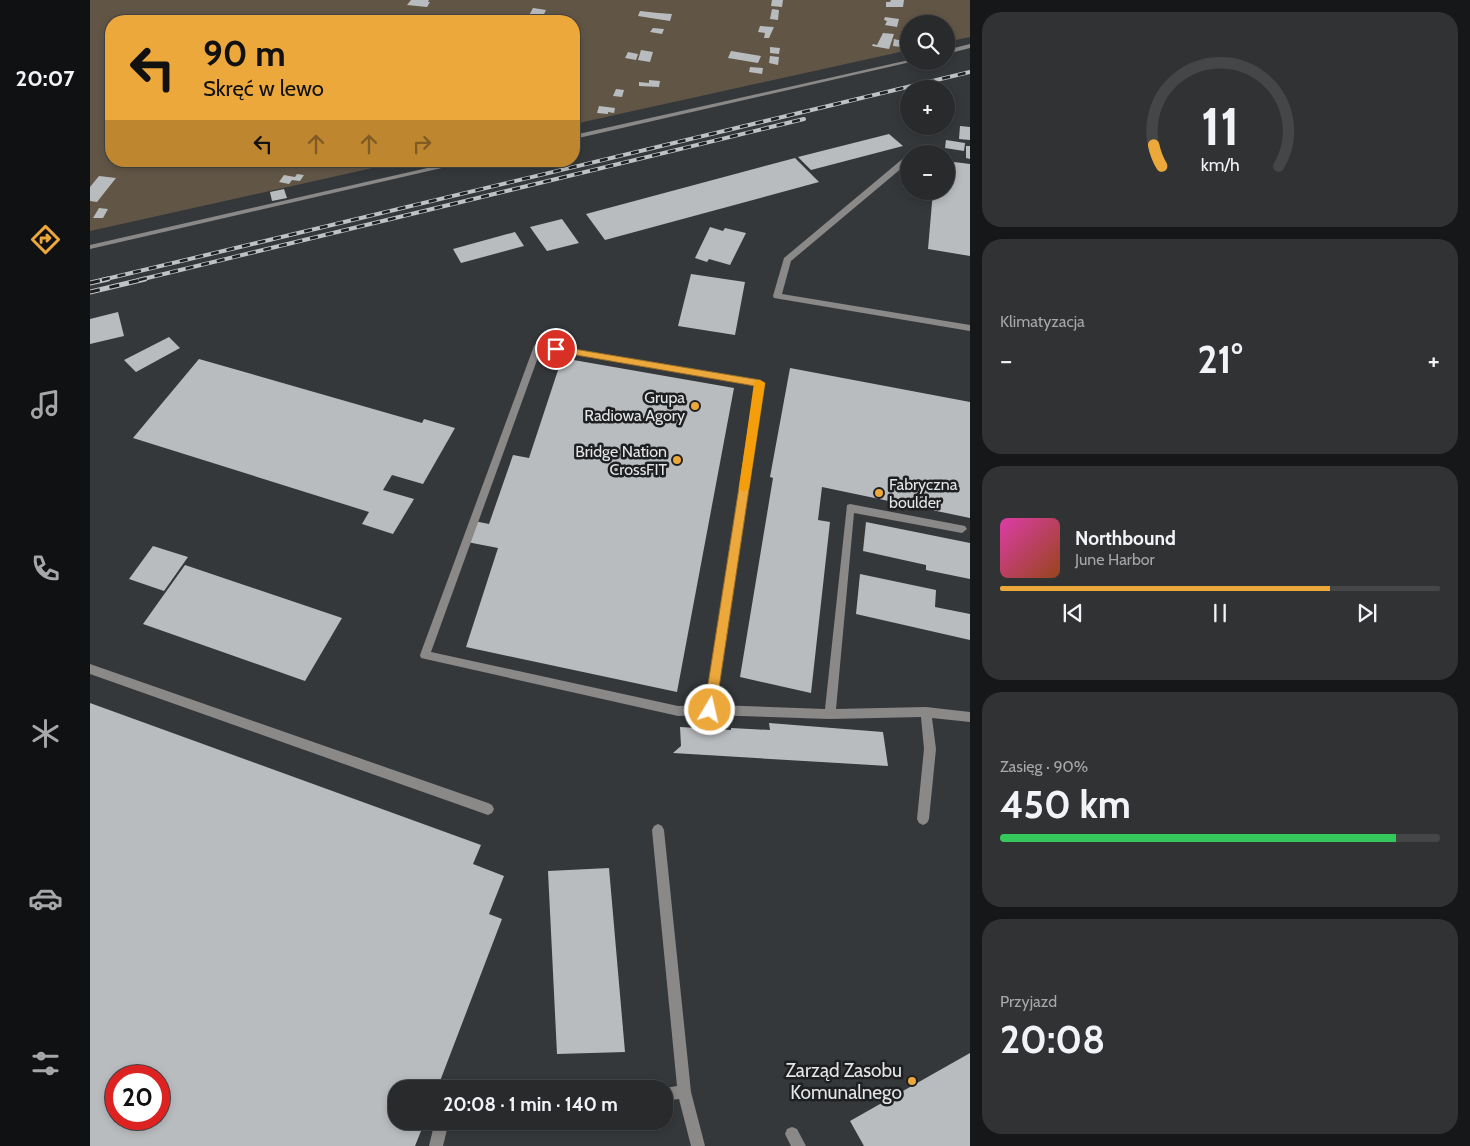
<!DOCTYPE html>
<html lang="pl">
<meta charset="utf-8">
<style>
body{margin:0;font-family:Cabin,sans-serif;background:#303234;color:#f1f3f6;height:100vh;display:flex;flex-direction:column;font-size:19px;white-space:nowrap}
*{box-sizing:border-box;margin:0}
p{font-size:16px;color:#a5a7a9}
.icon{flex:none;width:28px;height:28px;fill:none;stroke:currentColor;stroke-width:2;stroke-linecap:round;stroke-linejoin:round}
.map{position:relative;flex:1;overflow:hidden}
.side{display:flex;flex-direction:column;gap:12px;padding:12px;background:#161718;width:500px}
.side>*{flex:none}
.top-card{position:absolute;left:15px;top:15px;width:475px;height:152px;border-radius:20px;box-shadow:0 2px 8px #0003,0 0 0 1px #444648;background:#eda83b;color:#111;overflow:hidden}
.controls{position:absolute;left:810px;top:15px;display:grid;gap:10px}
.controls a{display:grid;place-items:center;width:55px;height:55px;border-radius:50%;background:#282a2c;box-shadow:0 2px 8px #0003,0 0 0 1px #444648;font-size:25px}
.speed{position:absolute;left:15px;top:1065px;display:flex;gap:10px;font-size:25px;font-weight:700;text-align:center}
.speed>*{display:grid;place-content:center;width:65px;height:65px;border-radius:50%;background:#282a2c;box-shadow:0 2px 8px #0003,0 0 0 1px #444648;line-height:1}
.speed .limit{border:8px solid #d22;background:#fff;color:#111}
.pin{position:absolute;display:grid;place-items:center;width:42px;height:42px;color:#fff;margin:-21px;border:2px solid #fff;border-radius:50%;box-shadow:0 1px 5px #0007}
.me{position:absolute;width:55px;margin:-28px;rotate:9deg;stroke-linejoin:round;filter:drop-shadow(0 0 4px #0008)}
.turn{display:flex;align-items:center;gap:18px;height:105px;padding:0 15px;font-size:22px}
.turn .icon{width:65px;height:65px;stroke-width:2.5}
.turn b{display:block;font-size:35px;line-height:42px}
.lanes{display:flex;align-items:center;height:48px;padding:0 15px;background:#0003;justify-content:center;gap:25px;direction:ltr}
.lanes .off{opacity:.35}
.big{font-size:38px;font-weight:800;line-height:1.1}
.side .tile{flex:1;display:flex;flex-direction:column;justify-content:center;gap:8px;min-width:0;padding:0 18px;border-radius:20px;background:#303234}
.side .dial{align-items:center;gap:0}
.dial svg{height:130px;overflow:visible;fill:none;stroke:#444648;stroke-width:7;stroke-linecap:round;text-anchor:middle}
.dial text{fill:#f1f3f6;stroke:none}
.song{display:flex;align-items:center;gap:15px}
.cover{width:60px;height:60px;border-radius:8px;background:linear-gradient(135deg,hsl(320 70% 55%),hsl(20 70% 35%))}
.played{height:5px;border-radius:2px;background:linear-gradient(90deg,#eda83b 75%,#444648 75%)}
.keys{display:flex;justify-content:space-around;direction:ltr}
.heat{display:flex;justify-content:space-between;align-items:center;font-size:28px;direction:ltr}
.charge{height:8px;border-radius:4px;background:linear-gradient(90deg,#34c759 90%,#444648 0)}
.trip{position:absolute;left:298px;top:1080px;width:285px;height:50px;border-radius:20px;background:#282a2c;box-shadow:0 2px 8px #0003,0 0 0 1px #444648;font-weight:800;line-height:50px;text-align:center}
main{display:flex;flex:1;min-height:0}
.dock{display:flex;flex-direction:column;width:90px;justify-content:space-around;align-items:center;background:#101112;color:#a5a7a9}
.dock .icon{width:35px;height:35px}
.dock .current{color:#eda83b}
.dock b{font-size:22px;color:#f1f3f6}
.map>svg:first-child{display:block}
.green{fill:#615646}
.building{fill:#b9bcbf;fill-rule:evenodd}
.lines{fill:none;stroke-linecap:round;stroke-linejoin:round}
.service{fill:#8a8987;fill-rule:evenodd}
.rail-far1-casing{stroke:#bfc2c4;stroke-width:4}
.rail-casing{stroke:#bfc2c4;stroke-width:5}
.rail-far1{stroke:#1e1f20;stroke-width:2.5;stroke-dasharray:8;stroke-linecap:butt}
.rail{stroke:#1e1f20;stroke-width:3;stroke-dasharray:10;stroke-linecap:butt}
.route{fill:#eda83b;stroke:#9a6d26}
.slow{fill:#f59e0b}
.poi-dot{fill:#eda83b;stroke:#1e1f20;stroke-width:2}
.labels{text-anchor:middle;stroke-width:5;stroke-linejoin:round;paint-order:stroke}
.poi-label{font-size:16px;fill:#e3e5e7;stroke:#1e1f20;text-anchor:end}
.near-poi-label{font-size:19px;fill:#e3e5e7;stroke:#1e1f20;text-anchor:end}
</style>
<main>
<nav class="dock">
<b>20:07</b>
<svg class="icon current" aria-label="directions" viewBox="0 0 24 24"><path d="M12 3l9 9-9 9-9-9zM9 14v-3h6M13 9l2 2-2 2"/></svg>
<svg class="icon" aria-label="music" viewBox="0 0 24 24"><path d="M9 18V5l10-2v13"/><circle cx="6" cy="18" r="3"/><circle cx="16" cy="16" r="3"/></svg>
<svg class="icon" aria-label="phone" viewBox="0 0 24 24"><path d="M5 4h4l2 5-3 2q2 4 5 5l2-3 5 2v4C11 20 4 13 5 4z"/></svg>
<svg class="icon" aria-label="climate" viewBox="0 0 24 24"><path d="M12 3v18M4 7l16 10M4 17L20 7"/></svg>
<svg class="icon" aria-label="car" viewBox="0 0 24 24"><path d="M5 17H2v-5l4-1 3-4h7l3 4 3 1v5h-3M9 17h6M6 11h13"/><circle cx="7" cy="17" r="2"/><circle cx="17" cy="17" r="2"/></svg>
<svg class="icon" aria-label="filters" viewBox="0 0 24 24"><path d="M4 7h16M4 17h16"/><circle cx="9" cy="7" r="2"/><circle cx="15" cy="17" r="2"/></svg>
</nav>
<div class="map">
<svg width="880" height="1146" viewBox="0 0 880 1146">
<rect width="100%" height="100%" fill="#35383b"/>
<path class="green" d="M0,0H880V37L856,42V24H819V50L484,124V21H21V161H314L0,231Z"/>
<path class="building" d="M321,0H339L338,2H340L337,7L317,5Z
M682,0H693L692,7L681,6Z
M801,0H814L813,7H796V2H800Z
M443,8L456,10L453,16H457L454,21H436Z
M682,9L689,10L688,20L680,19Z
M550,11L568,13L582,14L580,21L548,16Z
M166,14L175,16H179L174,21H161Z
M317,16L332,18L329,21H313Z
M795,17L809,19L807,27L795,25L797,21L794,20Z
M670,26L684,27L679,38H674L675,33L668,32Z
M563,28L574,29L572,34L560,32Z
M793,33L804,34L799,49L782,46L783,44L787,45Z
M804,39L813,41L811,47L803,46Z
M680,47L690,48L689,54L680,53Z
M551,50L563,52L560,62L548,60Z
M641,51L671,56L668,63L638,58Z
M538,52L548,54L546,60L535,58Z
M680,56L689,57L688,65L679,63Z
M660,67L673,68L672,74L659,72Z
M559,80L570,81L569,87L549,86V82L559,83Z
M526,89L534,90L532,97L523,96Z
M509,106L525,108L524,113L518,112V114L507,113Z
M870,126L880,127V140L869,139Z
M799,134L813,146L721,170L708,157Z
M856,140L875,143L874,151L855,148Z
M876,146H880V159L876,158Z
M705,158L729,182L515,240L496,214Z
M40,161H58L54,167L37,165Z
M856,161L880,164V256L838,249L843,191H856Z
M207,174L214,175L210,181L202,180L199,184L189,182L194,175L205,177Z
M9,176L26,178L7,202L0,201V187Z
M194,189L197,198L182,201L180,192Z
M9,208L18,209L13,218H3Z
M472,219L489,243L457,251L440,227Z
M620,227L633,231L635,228L656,233L640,265L619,259L617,262L605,258Z
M425,232L434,246L371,263L363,249Z
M601,274L655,282L645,335L588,326Z
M28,312L34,336L0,344V319Z
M79,337L90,348L46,372L34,360Z
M472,358L644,388L587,692L376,647L408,548L377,542L384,521L399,524L423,455L439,458Z
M109,359L332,423L334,419L365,428L333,484L302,475L293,490L324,499L303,534L272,524L279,512L43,438Z
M700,368L880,402V518L732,487L728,520L740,522L721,693L650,677L683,478L680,477Z
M776,522L880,543V579L836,570V565L773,551Z
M63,546L98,557L74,591L39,579Z
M95,565L252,618L215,681L53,624Z
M770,574L846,590L845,607L880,614V640L766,614Z
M0,703L391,845L383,864L414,876L399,914L412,919L347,1089H306V1121H335L325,1146H0ZM26,1076H69V1119H26Z
M679,723L793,732L798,766L583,753L591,746L590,727L641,730V728L680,730Z
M519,868L535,1052L467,1054L458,871Z
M880,1053V1146H774L760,1121Z"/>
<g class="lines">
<path class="service" d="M880,44V48L856,54V50Z
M819,60V61H825L484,139V135Z
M816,156H819V162L701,261L692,294L880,325V331L684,298L683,296L694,258Z
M368,161H382L0,249V245Z
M448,343L670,380L674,383L626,705L735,709L757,505L760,504L875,526L877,529L872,533L764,513L746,709L836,707L880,712V722L842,718L846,749L839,819L837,823L833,825L829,823L827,819L834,749L831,717L740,719L620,715L588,716L331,658L330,655L444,346ZM451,349L665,385L615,705L588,706L341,652Z
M0,664L398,803L402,805L404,809L402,813L398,815L0,674Z
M568,824L572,826L574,830L601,1092L615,1146H601L589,1099L574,1101V1089H570L587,1086L562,830L564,826Z
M345,1121H359L353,1146H339Z
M702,1127L707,1129L716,1146H701L695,1134L697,1129Z"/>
<g class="rail-far1-casing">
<path id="rail-far1" d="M12,280L880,72
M49,280L714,119"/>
</g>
<g class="rail-casing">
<path id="rail" d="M0,283L18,279
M0,292L55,279"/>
</g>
<use href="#rail-far1" class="rail-far1"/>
<use href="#rail" class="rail"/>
</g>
<path class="route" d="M466,346L670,380L675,383L625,714L620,715L616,714L614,710L665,386L463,351V347Z"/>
<path class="slow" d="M670,380L675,383L659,488L654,492L649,488L664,383L665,381Z"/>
<g class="poi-dot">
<circle cx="605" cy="406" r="5"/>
<circle cx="587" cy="460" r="5"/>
<circle cx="789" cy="493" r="5"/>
<circle cx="822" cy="1081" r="5"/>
</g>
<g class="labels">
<g class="poi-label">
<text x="595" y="403">Grupa<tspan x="595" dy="18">Radiowa Agory</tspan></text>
<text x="577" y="457">Bridge Nation<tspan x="577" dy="18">CrossFIT</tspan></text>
<text x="799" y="490" text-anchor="start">Fabryczna<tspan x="799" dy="18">boulder</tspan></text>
</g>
<g class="near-poi-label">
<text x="812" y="1077">Zarząd Zasobu<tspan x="812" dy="22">Komunalnego</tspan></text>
</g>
</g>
</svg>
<div class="controls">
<a><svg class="icon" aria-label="search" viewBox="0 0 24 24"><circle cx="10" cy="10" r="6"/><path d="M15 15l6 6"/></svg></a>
<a>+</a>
<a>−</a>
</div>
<div class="speed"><div class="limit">20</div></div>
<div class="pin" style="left:466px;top:349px;background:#d93025"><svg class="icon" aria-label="arrive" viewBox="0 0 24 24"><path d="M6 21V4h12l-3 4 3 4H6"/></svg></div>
<svg class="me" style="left:620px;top:710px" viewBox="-20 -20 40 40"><circle r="17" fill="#eda83b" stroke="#fff" stroke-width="3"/><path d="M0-11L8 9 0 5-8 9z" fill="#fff"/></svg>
<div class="trip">20:08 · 1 min · 140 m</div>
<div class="top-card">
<div class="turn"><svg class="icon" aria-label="left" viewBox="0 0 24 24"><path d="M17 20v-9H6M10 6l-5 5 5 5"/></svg><div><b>90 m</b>Skręć w lewo</div></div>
<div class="lanes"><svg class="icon" aria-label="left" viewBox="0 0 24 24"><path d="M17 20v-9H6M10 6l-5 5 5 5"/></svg><svg class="icon off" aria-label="ahead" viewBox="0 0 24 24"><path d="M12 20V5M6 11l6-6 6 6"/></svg><svg class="icon off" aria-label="ahead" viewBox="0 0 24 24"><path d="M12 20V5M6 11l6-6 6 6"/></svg><svg class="icon off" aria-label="right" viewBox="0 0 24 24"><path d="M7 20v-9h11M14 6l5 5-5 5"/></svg></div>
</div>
</div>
<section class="side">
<div class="tile dial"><svg viewBox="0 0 100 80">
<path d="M14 69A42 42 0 1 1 86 69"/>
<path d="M14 69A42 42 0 0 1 9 56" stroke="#eda83b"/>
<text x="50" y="56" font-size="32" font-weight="700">11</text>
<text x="50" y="72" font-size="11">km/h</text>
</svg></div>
<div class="tile"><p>Klimatyzacja</p>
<div class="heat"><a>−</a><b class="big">21°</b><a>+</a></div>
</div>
<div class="tile">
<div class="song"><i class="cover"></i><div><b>Northbound</b><p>June Harbor</p></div></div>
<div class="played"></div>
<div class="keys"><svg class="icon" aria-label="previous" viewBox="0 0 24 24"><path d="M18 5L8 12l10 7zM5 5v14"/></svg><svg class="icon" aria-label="pause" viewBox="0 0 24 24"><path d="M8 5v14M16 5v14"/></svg><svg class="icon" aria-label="next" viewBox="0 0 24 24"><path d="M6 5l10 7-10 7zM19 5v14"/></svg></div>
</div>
<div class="tile"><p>Zasięg · 90%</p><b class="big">450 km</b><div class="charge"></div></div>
<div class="tile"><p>Przyjazd</p><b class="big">20:08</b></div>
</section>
</main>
